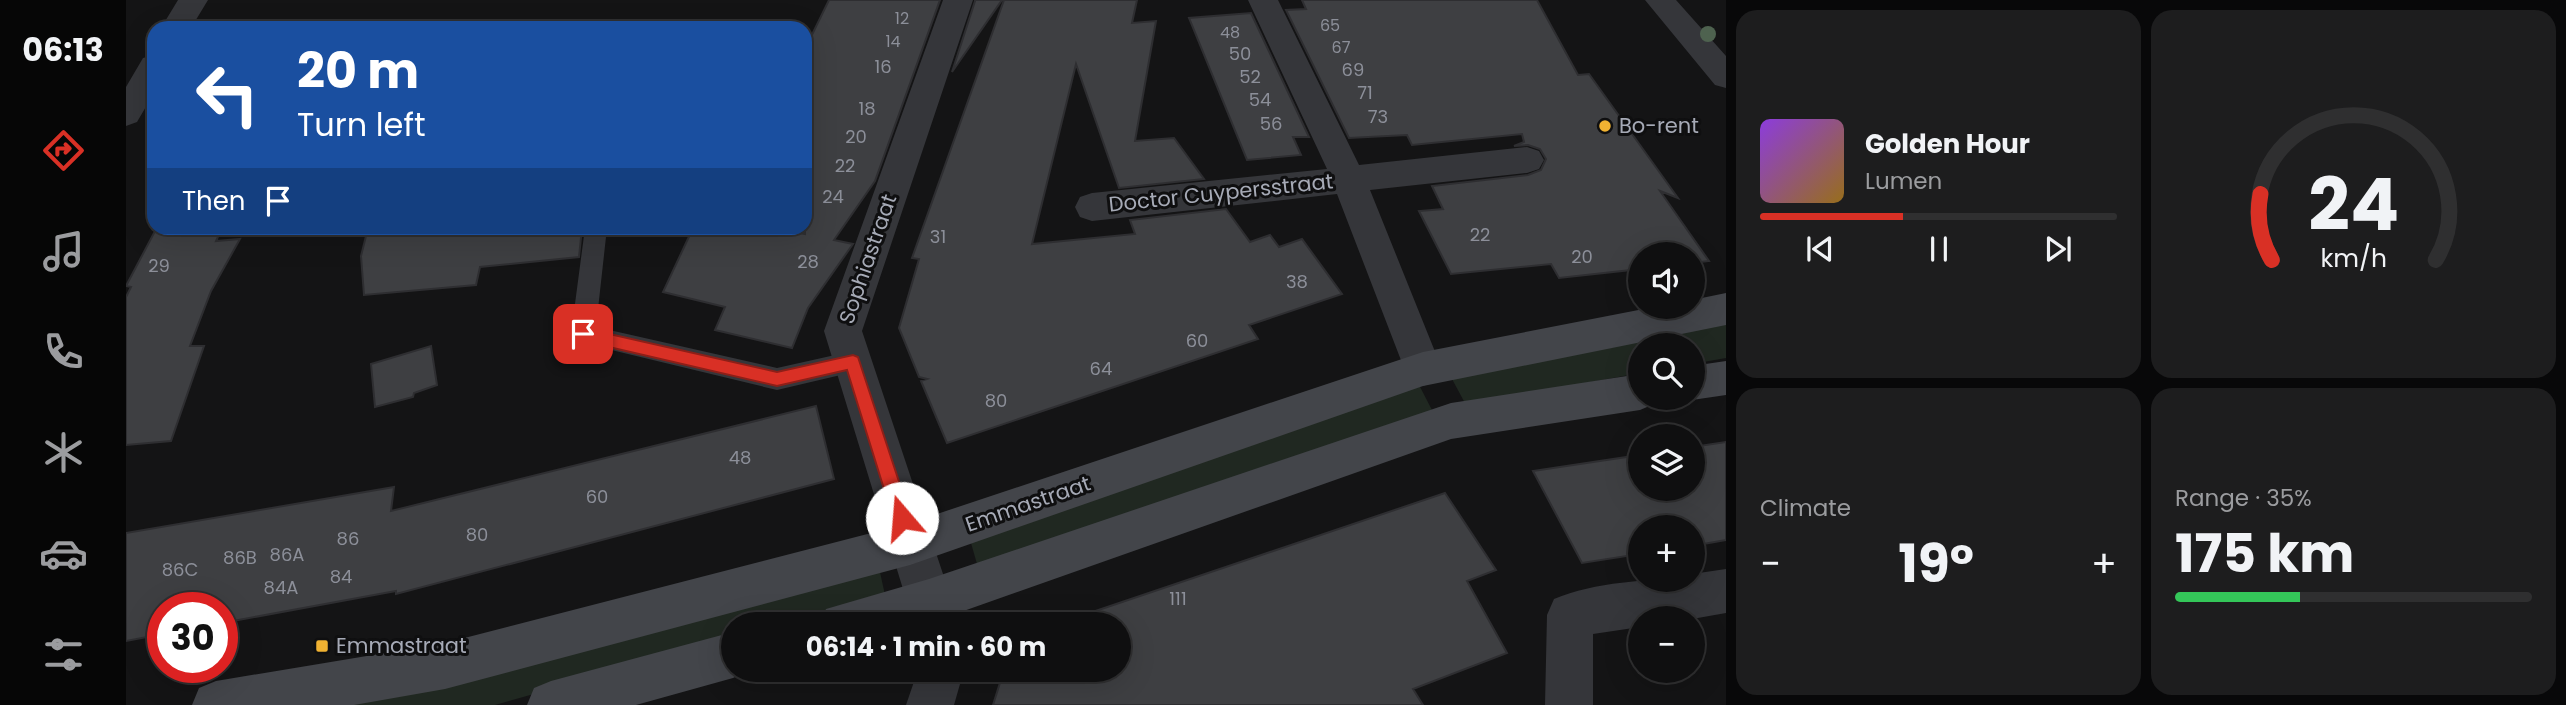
<!DOCTYPE html>
<meta charset="utf-8">
<style>
body{margin:0;font-family:Poppins,sans-serif;background:#1d1d1e;color:#f1f3f6;height:100vh;display:flex;flex-direction:column;font-size:26px;white-space:nowrap}
*{box-sizing:border-box;margin:0}
p{font-size:23px;color:#9b9c9f}
.icon{flex:none;width:38px;height:38px;fill:none;stroke:currentColor;stroke-width:2;stroke-linecap:round;stroke-linejoin:round}
.map{position:relative;flex:1;overflow:hidden}
.panel{display:flex;flex-direction:column;gap:10px;padding:10px;background:#080809;width:840px}
.panel>*{flex:none}
.hud{position:absolute;left:21px;top:21px;width:665px;height:214px;border-radius:21px;box-shadow:0 7px 28px #0002,0 0 0 2px #2f2f30;background:#1a4fa0;color:#fff;overflow:hidden}
.fabs{position:absolute;left:1502px;top:242px;display:grid;gap:14px}
.fabs a{display:grid;place-items:center;width:77px;height:77px;border-radius:50%;background:#0f0f10;box-shadow:0 7px 28px #0002,0 0 0 2px #2f2f30;font-size:35px}
.speed{position:absolute;left:21px;top:592px;display:flex;gap:14px;font-size:35px;font-weight:700;text-align:center}
.speed>*{display:grid;place-content:center;width:91px;height:91px;border-radius:50%;background:#0f0f10;box-shadow:0 7px 28px #0002,0 0 0 2px #2f2f30;line-height:1}
.speed .limit{border:10px solid #d22;background:#fff;color:#111}
.pin{position:absolute;display:grid;place-items:center;width:60px;height:60px;color:#fff;margin:-30px;border-radius:14px;box-shadow:0 4px 10px #0006}
.me{position:absolute;width:77px;margin:-38px;rotate:342deg;stroke-linejoin:round;filter:drop-shadow(0 0 5px #0008)}
.turn{display:flex;align-items:center;gap:24px;height:147px;padding:0 35px;font-size:32px}
.turn .icon{width:91px;height:91px;stroke-width:2.5}
.turn b{display:block;font-size:49px;line-height:60px}
.then{display:flex;align-items:center;height:66px;padding:0 35px;background:#0003;gap:14px;font-size:26px}
.big{font-size:52px;font-weight:700;line-height:1.1}
.panel .card{flex:1;display:flex;flex-direction:column;justify-content:center;gap:10px;min-width:0;padding:0 24px;border-radius:21px;background:#1d1d1e}
.panel .dial{align-items:center;gap:0}
.dial svg{height:182px;overflow:visible;fill:none;stroke:#2f2f30;stroke-width:7;stroke-linecap:round;text-anchor:middle}
.dial text{fill:#f1f3f6;stroke:none}
.song{display:flex;align-items:center;gap:21px}
.cover{width:84px;height:84px;border-radius:10px;background:linear-gradient(135deg,hsl(270 70% 55%),hsl(40 70% 35%))}
.played{height:7px;border-radius:4px;background:linear-gradient(90deg,#d93025 40%,#2f2f30 40%)}
.keys{display:flex;justify-content:space-around;direction:ltr}
.heat{display:flex;justify-content:space-between;align-items:center;font-size:38px;direction:ltr}
.charge{height:10px;border-radius:5px;background:linear-gradient(90deg,#34c759 35%,#2f2f30 0)}
.panel .tiles{flex:1;display:grid;gap:10px;grid-template-columns:repeat(2,1fr)}
.trip{position:absolute;left:595px;top:612px;width:410px;height:70px;border-radius:35px;background:#0f0f10;box-shadow:0 7px 28px #0002,0 0 0 2px #2f2f30;font-weight:700;line-height:70px;text-align:center}
main{display:flex;flex:1;min-height:0}
.dock{display:flex;flex-direction:column;width:126px;justify-content:space-around;align-items:center;background:#060606;color:#9b9c9f}
.dock .icon{width:49px;height:49px}
.dock .selected{color:#d93025}
.dock b{font-size:32px;color:#f1f3f6}
.map>svg:first-child{display:block}
.green{fill:#202821}
.building{fill:#3e3f42;stroke:#2e2e31;stroke-width:2}
.lines{fill:none;stroke-linecap:round;stroke-linejoin:round}
.lane{fill:#35363a;fill-rule:evenodd}
.street{fill:#35363a;fill-rule:evenodd}
.secondary{fill:#43454a;fill-rule:evenodd}
.tree{fill:#4e624f}
.route{fill:#d93025;stroke:#8d1f18;stroke-width:2}
.poi-dot{fill:#f0b232;stroke:#0f0f10;stroke-width:2.5}
.labels{text-anchor:middle;stroke-width:6;stroke-linejoin:round;paint-order:stroke}
.far-number-label{font-size:16px;fill:#8c8f99}
.number-label{font-size:18px;fill:#8c8f99}
.poi-label{font-size:21px;fill:#a6aab6;stroke:#0f0f10;text-anchor:start}
.street-label{font-size:21px;fill:#a6aab6;stroke:#0f0f10}
</style>
<main>
<nav class="dock">
<b>06:13</b>
<svg class="icon selected" aria-label="directions" viewBox="0 0 24 24"><path d="M12 3l9 9-9 9-9-9zM9 14v-3h6M13 9l2 2-2 2"/></svg>
<svg class="icon" aria-label="music" viewBox="0 0 24 24"><path d="M9 18V5l10-2v13"/><circle cx="6" cy="18" r="3"/><circle cx="16" cy="16" r="3"/></svg>
<svg class="icon" aria-label="phone" viewBox="0 0 24 24"><path d="M5 4h4l2 5-3 2q2 4 5 5l2-3 5 2v4C11 20 4 13 5 4z"/></svg>
<svg class="icon" aria-label="climate" viewBox="0 0 24 24"><path d="M12 3v18M4 7l16 10M4 17L20 7"/></svg>
<svg class="icon" aria-label="car" viewBox="0 0 24 24"><path d="M5 17H2v-5l4-1 3-4h7l3 4 3 1v5h-3M9 17h6M6 11h13"/><circle cx="7" cy="17" r="2"/><circle cx="17" cy="17" r="2"/></svg>
<svg class="icon" aria-label="filters" viewBox="0 0 24 24"><path d="M4 7h16M4 17h16"/><circle cx="9" cy="7" r="2"/><circle cx="15" cy="17" r="2"/></svg>
</nav>
<div class="map">
<svg width="1600" height="705" viewBox="0 0 1600 705">
<rect width="100%" height="100%" fill="#141415"/>
<path class="green" d="M1600,322V358L1566,364V345H1514V373L1340,405L1326,379Z
M1291,381L1307,412L851,564L843,536Z
M752,563L759,595L653,625H607V638L369,705H184Z"/>
<path class="building" d="M703,0H814L749,181L708,240L727,244L682,308L666,348L589,330L599,307L537,292L567,228H647L679,234V49Z
M849,0H876L826,72L849,1Z
M878,0H1011L1006,23L1030,21L1009,141L1048,138L1078,179L993,188L950,64L906,244L1009,234L1004,220L1100,209L1124,242L1144,235L1153,247L1176,239L1216,294L1123,325L1132,339L821,443L795,381L801,379L793,377L773,328L793,259L786,258Z
M1176,0H1411L1452,75L1463,74L1552,198L1534,191L1583,261L1566,263V254H1514V269L1433,278L1425,264L1325,274L1293,211L1317,209L1306,186L1402,175L1415,170L1420,159L1414,149L1402,145L1388,146L1398,142L1396,134L1286,145L1281,135L1223,138L1160,10L1180,9Z
M1125,13L1183,137H1167L1175,155L1121,160L1063,18Z
M40,228H96L90,241L114,239L85,291L64,346H78L45,441L0,445V297L5,287L0,286L29,231Z
M242,228H456L453,257L354,267L350,285L238,295L235,256Z
M305,346L311,385L288,393L287,397L249,407L245,364Z
M690,406L708,479L270,594V591L96,623V607H37V634L0,641V533L268,487L265,511Z
M1600,442V540L1566,546V527H1514V554L1456,563L1407,471L1514,455V488H1566V447Z
M1319,493L1370,570L1341,581L1381,653L1287,689L1297,705H867L878,670H992V625H928Z"/>
<g class="lines">
<path class="lane" d="M459,228H481L470,327L651,368L727,351L736,354L739,362L736,370L651,390L448,341L445,334Z"/>
<path class="street" d="M52,0H82L65,28H35Z
M817,0H847L736,331L834,625H788L698,331Z
M1122,0H1152L1233,165L1401,147L1413,151L1418,160L1413,169L1401,173L1244,190L1316,369L1311,381L1297,386L1283,381L1211,194L966,221L954,217L949,207L954,197L966,193L1201,169Z
M1519,0H1550L1600,56V88L1589,85Z
M28,55V93L11,122L0,126V87L17,58Z
M1600,569V613L1566,619L1514,618V627L1467,634V705H1419L1421,615L1428,599C1469,582 1522,579 1566,579V574Z
M792,670H838L828,705H780Z"/>
<path class="secondary" d="M1600,293V325L1297,386L784,565L319,689L228,705H66L73,688L90,681L319,643L784,523L1297,352L1533,306H1566V300Z
M1600,361V395L1566,400L1558,397H1566V366Z
M1514,374V397H1531L1528,404L1514,410L1325,439L798,625H693L700,609L803,579L1325,403Z
M607,632V670H624L607,678L510,705H401L408,688L425,681Z"/>
</g>
<circle class="tree" cx="1582" cy="34" r="8"/>
<path class="route" d="M457,328L651,372L727,355L732,357L785,518L783,524L776,527L770,524L767,518L721,370L651,386L457,341L449,334Z"/>
<g class="poi-dot">
<circle cx="1479" cy="126" r="7"/>
<rect x="189" y="639" width="14" height="14" rx="3.5"/>
</g>
<g class="labels">
<g class="far-number-label">
<text x="776" y="24">12</text>
<text x="1204" y="31">65</text>
<text x="1104" y="38">48</text>
<text x="767" y="47">14</text>
<text x="1215" y="53">67</text>
</g>
<g class="number-label">
<text x="1114" y="60">50</text>
<text x="757" y="73">16</text>
<text x="1227" y="76">69</text>
<text x="1124" y="83">52</text>
<text x="1239" y="99">71</text>
<text x="1134" y="106">54</text>
<text x="741" y="115">18</text>
<text x="1252" y="123">73</text>
<text x="1145" y="130">56</text>
<text x="730" y="143">20</text>
<text x="719" y="172">22</text>
<text x="707" y="203">24</text>
<text x="1354" y="241">22</text>
<text x="812" y="243">31</text>
<text x="1456" y="263">20</text>
<text x="682" y="268">28</text>
<text x="33" y="272">29</text>
<text x="1171" y="288">38</text>
<text x="1071" y="347">60</text>
<text x="975" y="375">64</text>
<text x="870" y="407">80</text>
<text x="614" y="464">48</text>
<text x="471" y="503">60</text>
<text x="351" y="541">80</text>
<text x="222" y="545">86</text>
<text x="161" y="561">86A</text>
<text x="114" y="564">86B</text>
<text x="54" y="576">86C</text>
<text x="215" y="583">84</text>
<text x="155" y="594">84A</text>
<text x="1052" y="605">111</text>
</g>
<g class="poi-label">
<text x="1493" y="133">Bo-rent</text>
<text x="210" y="653">Emmastraat</text>
</g>
<g class="street-label">
<text transform="translate(1095 193) rotate(-6)" y="7">Doctor Cuypersstraat</text>
<text transform="translate(742 259) rotate(-71)" y="7">Sophiastraat</text>
<text transform="translate(902 504) rotate(-19)" y="7">Emmastraat</text>
</g>
</g>
</svg>
<div class="fabs">
<a><svg class="icon" aria-label="sound" viewBox="0 0 24 24"><path d="M4 9h4l5-4v14l-5-4H4zM17 9q2 3 0 6"/></svg></a>
<a><svg class="icon" aria-label="search" viewBox="0 0 24 24"><circle cx="10" cy="10" r="6"/><path d="M15 15l6 6"/></svg></a>
<a><svg class="icon" aria-label="layers" viewBox="0 0 24 24"><path d="M12 4l9 5-9 5-9-5zM3 14l9 5 9-5"/></svg></a>
<a>+</a>
<a>−</a>
</div>
<div class="speed"><div class="limit">30</div></div>
<div class="pin" style="left:457px;top:334px;background:#d93025"><svg class="icon" aria-label="arrive" viewBox="0 0 24 24"><path d="M6 21V4h12l-3 4 3 4H6"/></svg></div>
<svg class="me" style="left:776px;top:518px" viewBox="-20 -20 40 40"><circle r="19" fill="#fff"/><path d="M0-13L10 11 0 6-10 11z" fill="#d93025"/></svg>
<div class="trip">06:14 · 1 min · 60 m</div>
<div class="hud">
<div class="turn"><svg class="icon" aria-label="left" viewBox="0 0 24 24"><path d="M17 20v-9H6M10 6l-5 5 5 5"/></svg><div><b>20 m</b>Turn left</div></div>
<div class="then">Then<svg class="icon" aria-label="arrive" viewBox="0 0 24 24"><path d="M6 21V4h12l-3 4 3 4H6"/></svg></div>
</div>
</div>
<section class="panel">
<div class="tiles">
<div class="card">
<div class="song"><i class="cover"></i><div><b>Golden Hour</b><p>Lumen</p></div></div>
<div class="played"></div>
<div class="keys"><svg class="icon" aria-label="previous" viewBox="0 0 24 24"><path d="M18 5L8 12l10 7zM5 5v14"/></svg><svg class="icon" aria-label="pause" viewBox="0 0 24 24"><path d="M8 5v14M16 5v14"/></svg><svg class="icon" aria-label="next" viewBox="0 0 24 24"><path d="M6 5l10 7-10 7zM19 5v14"/></svg></div>
</div>
<div class="card dial"><svg viewBox="0 0 100 80">
<path d="M14 69A42 42 0 1 1 86 69"/>
<path d="M14 69A42 42 0 0 1 9 40" stroke="#d93025"/>
<text x="50" y="56" font-size="32" font-weight="700">24</text>
<text x="50" y="72" font-size="11">km/h</text>
</svg></div>
<div class="card"><p>Climate</p>
<div class="heat"><a>−</a><b class="big">19°</b><a>+</a></div>
</div>
<div class="card"><p>Range · 35%</p><b class="big">175 km</b><div class="charge"></div></div>
</div>
</section>
</main>
